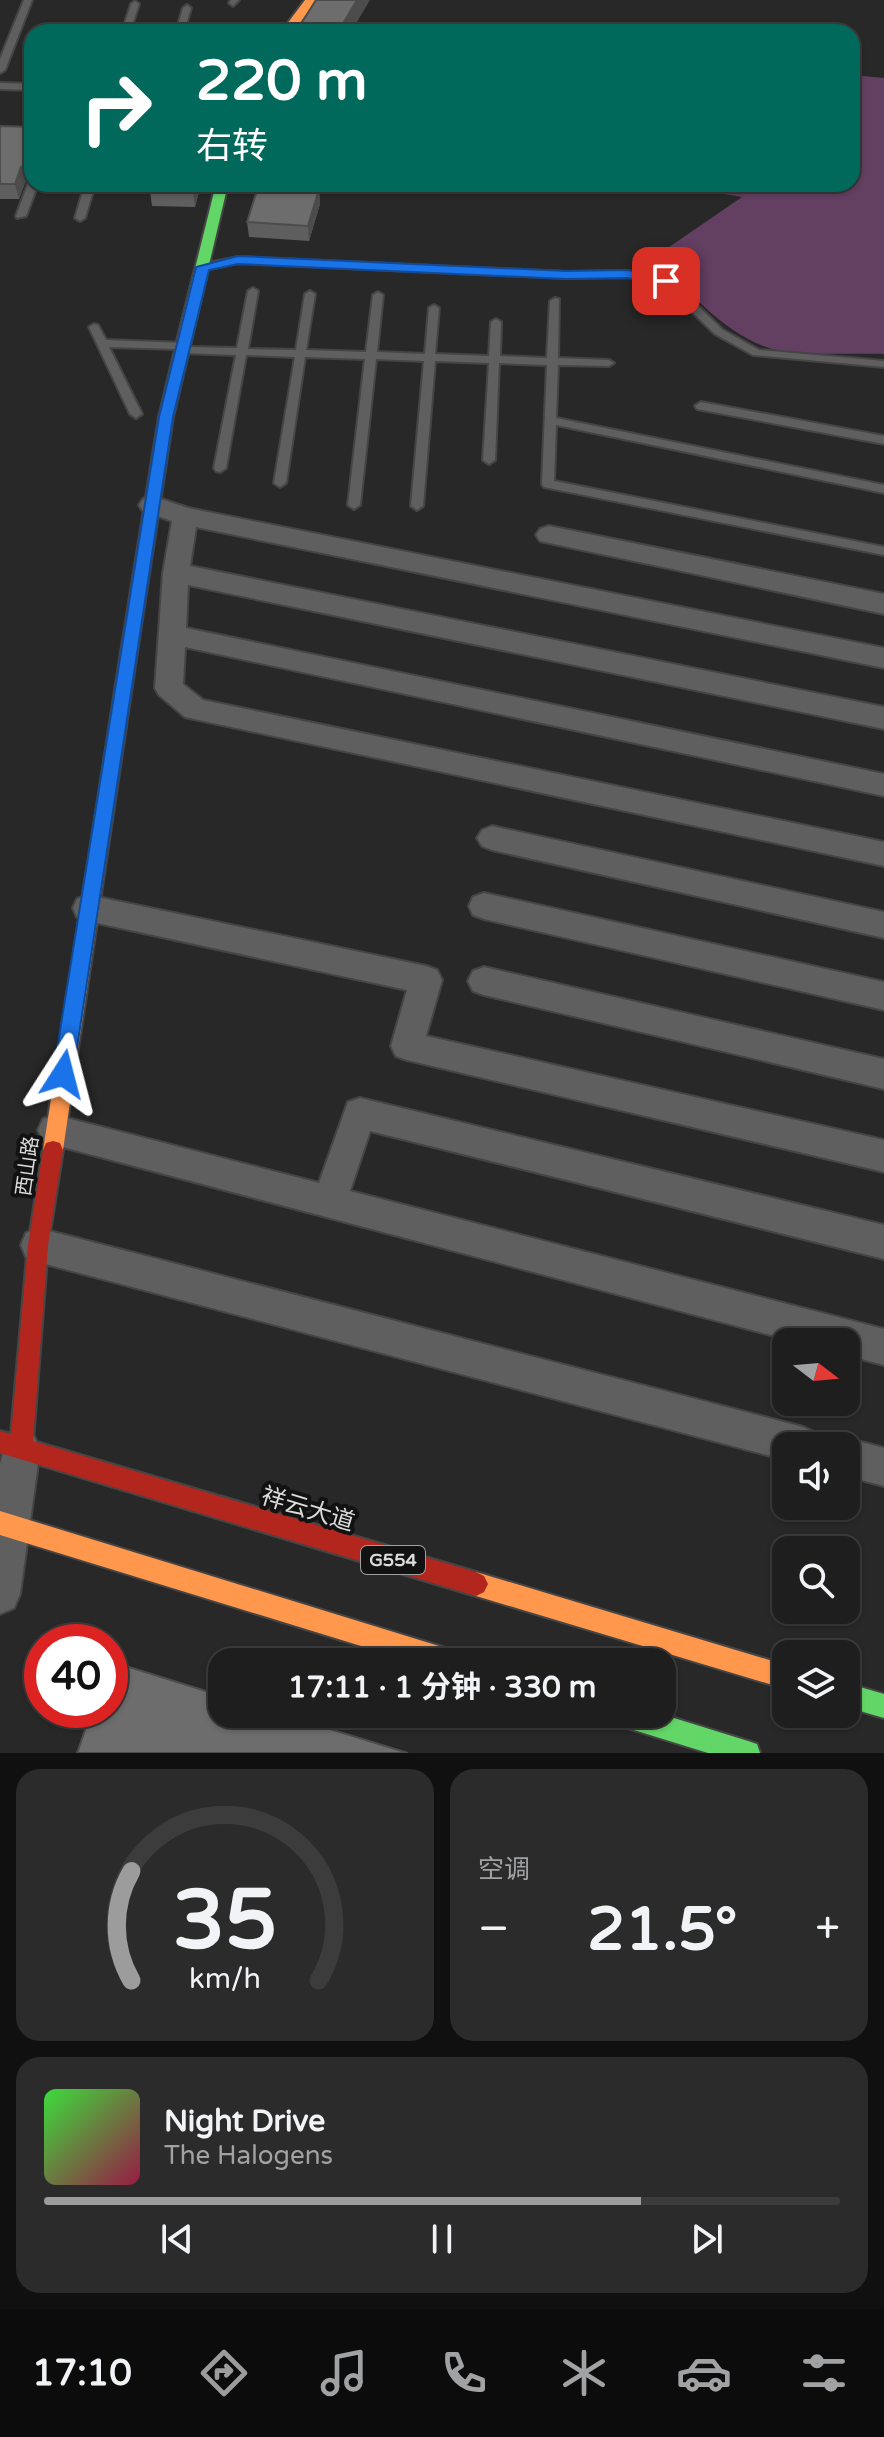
<!DOCTYPE html>
<html lang="zh">
<meta charset="utf-8">
<style>
body{margin:0;font-family:"Varela Round","Noto Sans SC",sans-serif;background:#2b2b2b;color:#f1f3f6;height:100vh;display:flex;flex-direction:column;font-size:30px;white-space:nowrap}
*{box-sizing:border-box;margin:0}
p{font-size:26px;color:#a1a2a4}
.icon{flex:none;width:44px;height:44px;fill:none;stroke:currentColor;stroke-width:2;stroke-linecap:round;stroke-linejoin:round}
.map{position:relative;height:1753px;overflow:hidden}
.drawer{display:flex;flex-direction:column;gap:16px;padding:16px;background:#101010;flex:1}
.drawer>*{flex:none}
.hud{position:absolute;left:24px;top:24px;width:836px;height:168px;border-radius:24px;box-shadow:0 2px 6px #0004,0 0 0 2px #3c3c3c;background:#00695c;color:#fff;overflow:hidden}
.needle{width:52px;rotate:106deg}
.tools{position:absolute;left:772px;top:1328px;display:grid;gap:16px}
.tools a{display:grid;place-items:center;width:88px;height:88px;border-radius:16px;background:#1e1e1e;box-shadow:0 2px 6px #0004,0 0 0 2px #3c3c3c;font-size:40px}
.speed{position:absolute;left:24px;top:1624px;display:flex;gap:16px;font-size:40px;font-weight:700;text-align:center}
.speed>*{display:grid;place-content:center;width:104px;height:104px;border-radius:50%;background:#1e1e1e;box-shadow:0 2px 6px #0004,0 0 0 2px #3c3c3c;line-height:1}
.speed .limit{border:12px solid #d22;background:#fff;color:#111}
.pin{position:absolute;display:grid;place-items:center;width:68px;height:68px;color:#fff;margin:-34px;border-radius:16px;box-shadow:0 4px 12px #0006}
.me{position:absolute;width:88px;margin:-44px;rotate:9deg;stroke-linejoin:round;filter:drop-shadow(0 0 6px #0008)}
.turn{display:flex;align-items:center;gap:28px;height:168px;padding:0 40px;font-size:36px}
.turn .icon{width:104px;height:104px;stroke-width:2.5}
.turn b{display:block;font-size:56px;line-height:68px}
.big{font-size:60px;font-weight:700;line-height:1.1}
.drawer .tile{flex:1;display:flex;flex-direction:column;justify-content:center;gap:12px;min-width:0;padding:0 28px;border-radius:24px;background:#2b2b2b}
.drawer .dial{align-items:center;gap:0}
.dial svg{height:208px;overflow:visible;fill:none;stroke:#3c3c3c;stroke-width:7;stroke-linecap:round;text-anchor:middle}
.dial text{fill:#f1f3f6;stroke:none}
.song{display:flex;align-items:center;gap:24px}
.cover{width:96px;height:96px;border-radius:12px;background:linear-gradient(135deg,hsl(120 70% 55%),hsl(340 70% 35%))}
.played{height:8px;border-radius:4px;background:linear-gradient(90deg,#9c9c9c 75%,#3c3c3c 75%)}
.keys{display:flex;justify-content:space-around;direction:ltr}
.heat{display:flex;justify-content:space-between;align-items:center;font-size:44px;direction:ltr}
.drawer .tiles{flex:1;display:grid;gap:16px;grid-template-columns:1fr 1fr}
.tile:last-child{grid-column:span 2}
.trip{position:absolute;left:208px;top:1648px;width:468px;height:80px;border-radius:24px;background:#1e1e1e;box-shadow:0 2px 6px #0004,0 0 0 2px #3c3c3c;font-weight:700;line-height:80px;text-align:center}
.tabs{display:flex;height:128px;justify-content:space-around;align-items:center;background:#0c0c0c;color:#a1a2a4}
.tabs .icon{width:56px;height:56px}
.tabs .on{color:#9c9c9c}
.tabs b{font-size:36px;color:#f1f3f6}
.map>svg:first-child{display:block}
.forest{fill:#633f61}
.lines{fill:none;stroke-linecap:round;stroke-linejoin:round}
.lane-casing{stroke:#454545;stroke-width:4}
.street-casing{stroke:#454545;stroke-width:4}
.fast-casing{stroke:#454545;stroke-width:4}
.slow-casing{stroke:#454545;stroke-width:4}
.jam-casing{stroke:#454545;stroke-width:4}
.lane{fill:#5f5f5f;fill-rule:evenodd}
.street{fill:#5f5f5f;fill-rule:evenodd}
.fast{fill:#63d668;fill-rule:evenodd}
.slow{fill:#ff974d;fill-rule:evenodd}
.jam{fill:#b3261e;fill-rule:evenodd}
.wall{fill:#5e5e5e}
.shaded-wall{fill:#4c4c4c}
.building{fill:#6d6d6d;stroke:#4c4c4c;stroke-width:2}
.route{fill:#1a73e8;stroke:#114b97;stroke-width:2}
.labels{text-anchor:middle;stroke-width:8;stroke-linejoin:round;paint-order:stroke}
.shield{fill:#111211;stroke:#9e9f9e;stroke-width:2}
.shield-label{font-size:18px;font-weight:bold;fill:#dadbda}
.street-label{font-size:20px;fill:#dadbda;stroke:#111211}
.near-street-label{font-size:24px;fill:#dadbda;stroke:#111211}
</style>
<div class="map">
<svg width="884" height="1753" viewBox="0 0 884 1753">
<rect width="100%" height="100%" fill="#282828"/>
<path class="forest" d="M852,75L884,78V354C856,353 796,356 772,349C726,335 686,292 659,254L742,197L668,184H852Z"/>
<g class="lines">
<g class="lane-casing">
<path id="lane" d="M24,0H32L5,70L0,73V59Z
M231,0H239L233,6L229,3Z
M135,1L139,4L130,32H122L131,4Z
M187,5L191,8L184,32H176L183,8Z
M0,83L32,84V90L0,89Z
M32,181V184H38L26,216L17,218L16,216L28,184Z
M85,184H95L85,218L80,221L75,218Z
M238,257L566,272L627,271L670,279L723,330L759,350L884,361V367L753,355L715,334L663,284L627,277L566,278L238,263L203,270L198,267L203,264Z
M253,288L258,291L248,349L296,350L305,294L310,291L315,294L306,350L366,352L373,295L378,292L383,295L377,352L425,354L429,308L434,305L439,308L435,354L489,356L491,322L496,319L501,322L500,356L547,358L550,301L555,298L559,299L558,358L609,360L614,363L609,366L558,365L556,418L884,485V493L556,425L554,481L884,547V555L544,487L542,484L547,365L499,363L495,460L489,464L483,460L489,363L435,361L423,506L417,510L411,506L424,361L376,359L360,505L354,509L348,505L365,359L305,357L286,483L280,487L274,483L295,357L246,355L226,468L220,472L216,471L214,468L236,355L183,353L178,349L109,347L142,414L136,418L130,414L89,327L94,324L98,325L106,340L184,343L189,347L237,348L248,291Z
M701,402L884,436V444L697,409L695,406Z"/>
</g>
<g class="street-casing">
<path id="street" d="M152,496L188,508L884,648V668L196,527L190,566L884,707V729L188,585L186,628L884,774V796L185,647L183,684L203,700L884,842V866L185,717L159,695L155,688L163,573L172,521L143,511L139,505L143,499Z
M549,526L884,594V614L540,541L536,535L540,529Z
M492,826L884,912V938L492,850L482,846L477,838L482,830Z
M484,893L884,982V1010L484,919L473,915L469,906L473,897Z
M88,895L426,966L437,970L442,980L426,1036L884,1140V1172L407,1060L396,1056L391,1046L407,990L88,921L77,917L73,908L77,899Z
M484,967L884,1059V1089L484,995L473,991L468,981L473,971Z
M360,1098L884,1225V1259L370,1131L350,1191L884,1329V1365L846,1355V1342H797L55,1145L43,1141L38,1130L43,1119L55,1115L319,1183L348,1102Z
M38,1228L803,1427L816,1433L822,1446H786V1460L38,1262L26,1257L21,1245L26,1233Z
M21,1430L34,1436L40,1449L20,1594L14,1608L0,1614V1464L8,1436Z
M846,1438L884,1448V1486L846,1476V1446H832Z"/>
</g>
<g class="fast-casing">
<path id="fast" d="M216,184H228L193,333L186,337L179,333Z
M846,1683L884,1694V1718L846,1707Z
M609,1714H661L748,1741L757,1744L760,1753H708L621,1726L612,1723Z"/>
</g>
<g class="slow-casing">
<path id="slow" d="M305,0H317L293,32H281Z
M129,646L137,652L63,1150L60,1157L53,1159L46,1157L43,1150L121,652Z
M0,1511L452,1650L461,1653L464,1662H413L0,1535Z
M476,1572L786,1665V1689L476,1596L468,1592L464,1584L468,1576Z"/>
</g>
<g class="jam-casing">
<path id="jam" d="M186,329L193,333L173,417L137,652L129,658L121,652L159,417L179,333Z
M53,1141L60,1143L63,1150L48,1245L33,1441L476,1572L484,1576L488,1584L484,1592L476,1596L0,1453V1431L11,1434L28,1245L43,1150L46,1143Z"/>
</g>
<use href="#lane" class="lane"/>
<use href="#street" class="street"/>
<use href="#fast" class="fast"/>
<use href="#slow" class="slow"/>
<use href="#jam" class="jam"/>
</g>
<path class="wall" d="M0,126L31,178L25,183L19,199H0Z
M201,184L195,207L152,206L150,191Z
M319,189L320,204L309,241L249,237L247,222Z"/>
<path class="shaded-wall" d="M357,0H370L351,32H338Z
M32,150V176L31,178L25,183L19,199L15,184L21,167Z
M195,184H201L195,207L193,192Z
M319,189L320,204L309,241L308,226Z"/>
<path class="building" d="M316,0H357L338,32H296Z
M0,126L32,127V150L28,163L21,167L15,184H0Z
M152,184H195L193,192L150,191Z
M259,184L319,189L308,226L247,222Z
M110,1661L222,1696V1714H281L408,1753H77L92,1710H110Z"/>
<path class="route" d="M238,256L566,271L627,270L666,277L673,281L666,285L627,278L566,279L238,264L209,270L173,417L73,1074L70,1081L63,1083L56,1081L53,1074L159,417L196,267Z"/>
<g class="labels">
<rect class="shield" x="361" y="1546" width="64" height="28" rx="6"/>
<g class="shield-label">
<text x="393" y="1566">G554</text>
</g>
<g class="street-label">
<text transform="translate(27 1166) rotate(-82)" y="7">西山路</text>
</g>
<g class="near-street-label">
<text transform="translate(308 1509) rotate(17)" y="8">祥云大道</text>
</g>
</g>
</svg>
<div class="tools">
<a><svg class="needle" viewBox="-14 -14 28 28"><path d="M0-13l5 13h-10z" fill="#e53935"/><path d="M0 13l5-13h-10z" fill="#a1a2a4"/></svg></a>
<a><svg class="icon" aria-label="sound" viewBox="0 0 24 24"><path d="M4 9h4l5-4v14l-5-4H4zM17 9q2 3 0 6"/></svg></a>
<a><svg class="icon" aria-label="search" viewBox="0 0 24 24"><circle cx="10" cy="10" r="6"/><path d="M15 15l6 6"/></svg></a>
<a><svg class="icon" aria-label="layers" viewBox="0 0 24 24"><path d="M12 4l9 5-9 5-9-5zM3 14l9 5 9-5"/></svg></a>
</div>
<div class="speed"><div class="limit">40</div></div>
<div class="pin" style="left:666px;top:281px;background:#d93025"><svg class="icon" aria-label="arrive" viewBox="0 0 24 24"><path d="M6 21V4h12l-3 4 3 4H6"/></svg></div>
<svg class="me" style="left:63px;top:1074px" viewBox="-20 -20 40 40"><path d="M0-17L14 15 0 8-14 15z" fill="#1a73e8" stroke="#fff" stroke-width="4"/></svg>
<div class="trip">17:11 · 1 分钟 · 330 m</div>
<div class="hud">
<div class="turn"><svg class="icon" aria-label="right" viewBox="0 0 24 24"><path d="M7 20v-9h11M14 6l5 5-5 5"/></svg><div><b>220 m</b>右转</div></div>
</div>
</div>
<section class="drawer">
<div class="tiles">
<div class="tile dial"><svg viewBox="0 0 100 80">
<path d="M14 69A42 42 0 1 1 86 69"/>
<path d="M14 69A42 42 0 0 1 14 27" stroke="#9c9c9c"/>
<text x="50" y="56" font-size="32" font-weight="700">35</text>
<text x="50" y="72" font-size="11">km/h</text>
</svg></div>
<div class="tile"><p>空调</p>
<div class="heat"><a>−</a><b class="big">21.5°</b><a>+</a></div>
</div>
<div class="tile">
<div class="song"><i class="cover"></i><div><b>Night Drive</b><p>The Halogens</p></div></div>
<div class="played"></div>
<div class="keys"><svg class="icon" aria-label="previous" viewBox="0 0 24 24"><path d="M18 5L8 12l10 7zM5 5v14"/></svg><svg class="icon" aria-label="pause" viewBox="0 0 24 24"><path d="M8 5v14M16 5v14"/></svg><svg class="icon" aria-label="next" viewBox="0 0 24 24"><path d="M6 5l10 7-10 7zM19 5v14"/></svg></div>
</div>
</div>
</section>
<nav class="tabs">
<b>17:10</b>
<svg class="icon on" aria-label="directions" viewBox="0 0 24 24"><path d="M12 3l9 9-9 9-9-9zM9 14v-3h6M13 9l2 2-2 2"/></svg>
<svg class="icon" aria-label="music" viewBox="0 0 24 24"><path d="M9 18V5l10-2v13"/><circle cx="6" cy="18" r="3"/><circle cx="16" cy="16" r="3"/></svg>
<svg class="icon" aria-label="phone" viewBox="0 0 24 24"><path d="M5 4h4l2 5-3 2q2 4 5 5l2-3 5 2v4C11 20 4 13 5 4z"/></svg>
<svg class="icon" aria-label="climate" viewBox="0 0 24 24"><path d="M12 3v18M4 7l16 10M4 17L20 7"/></svg>
<svg class="icon" aria-label="car" viewBox="0 0 24 24"><path d="M5 17H2v-5l4-1 3-4h7l3 4 3 1v5h-3M9 17h6M6 11h13"/><circle cx="7" cy="17" r="2"/><circle cx="17" cy="17" r="2"/></svg>
<svg class="icon" aria-label="filters" viewBox="0 0 24 24"><path d="M4 7h16M4 17h16"/><circle cx="9" cy="7" r="2"/><circle cx="15" cy="17" r="2"/></svg>
</nav>
